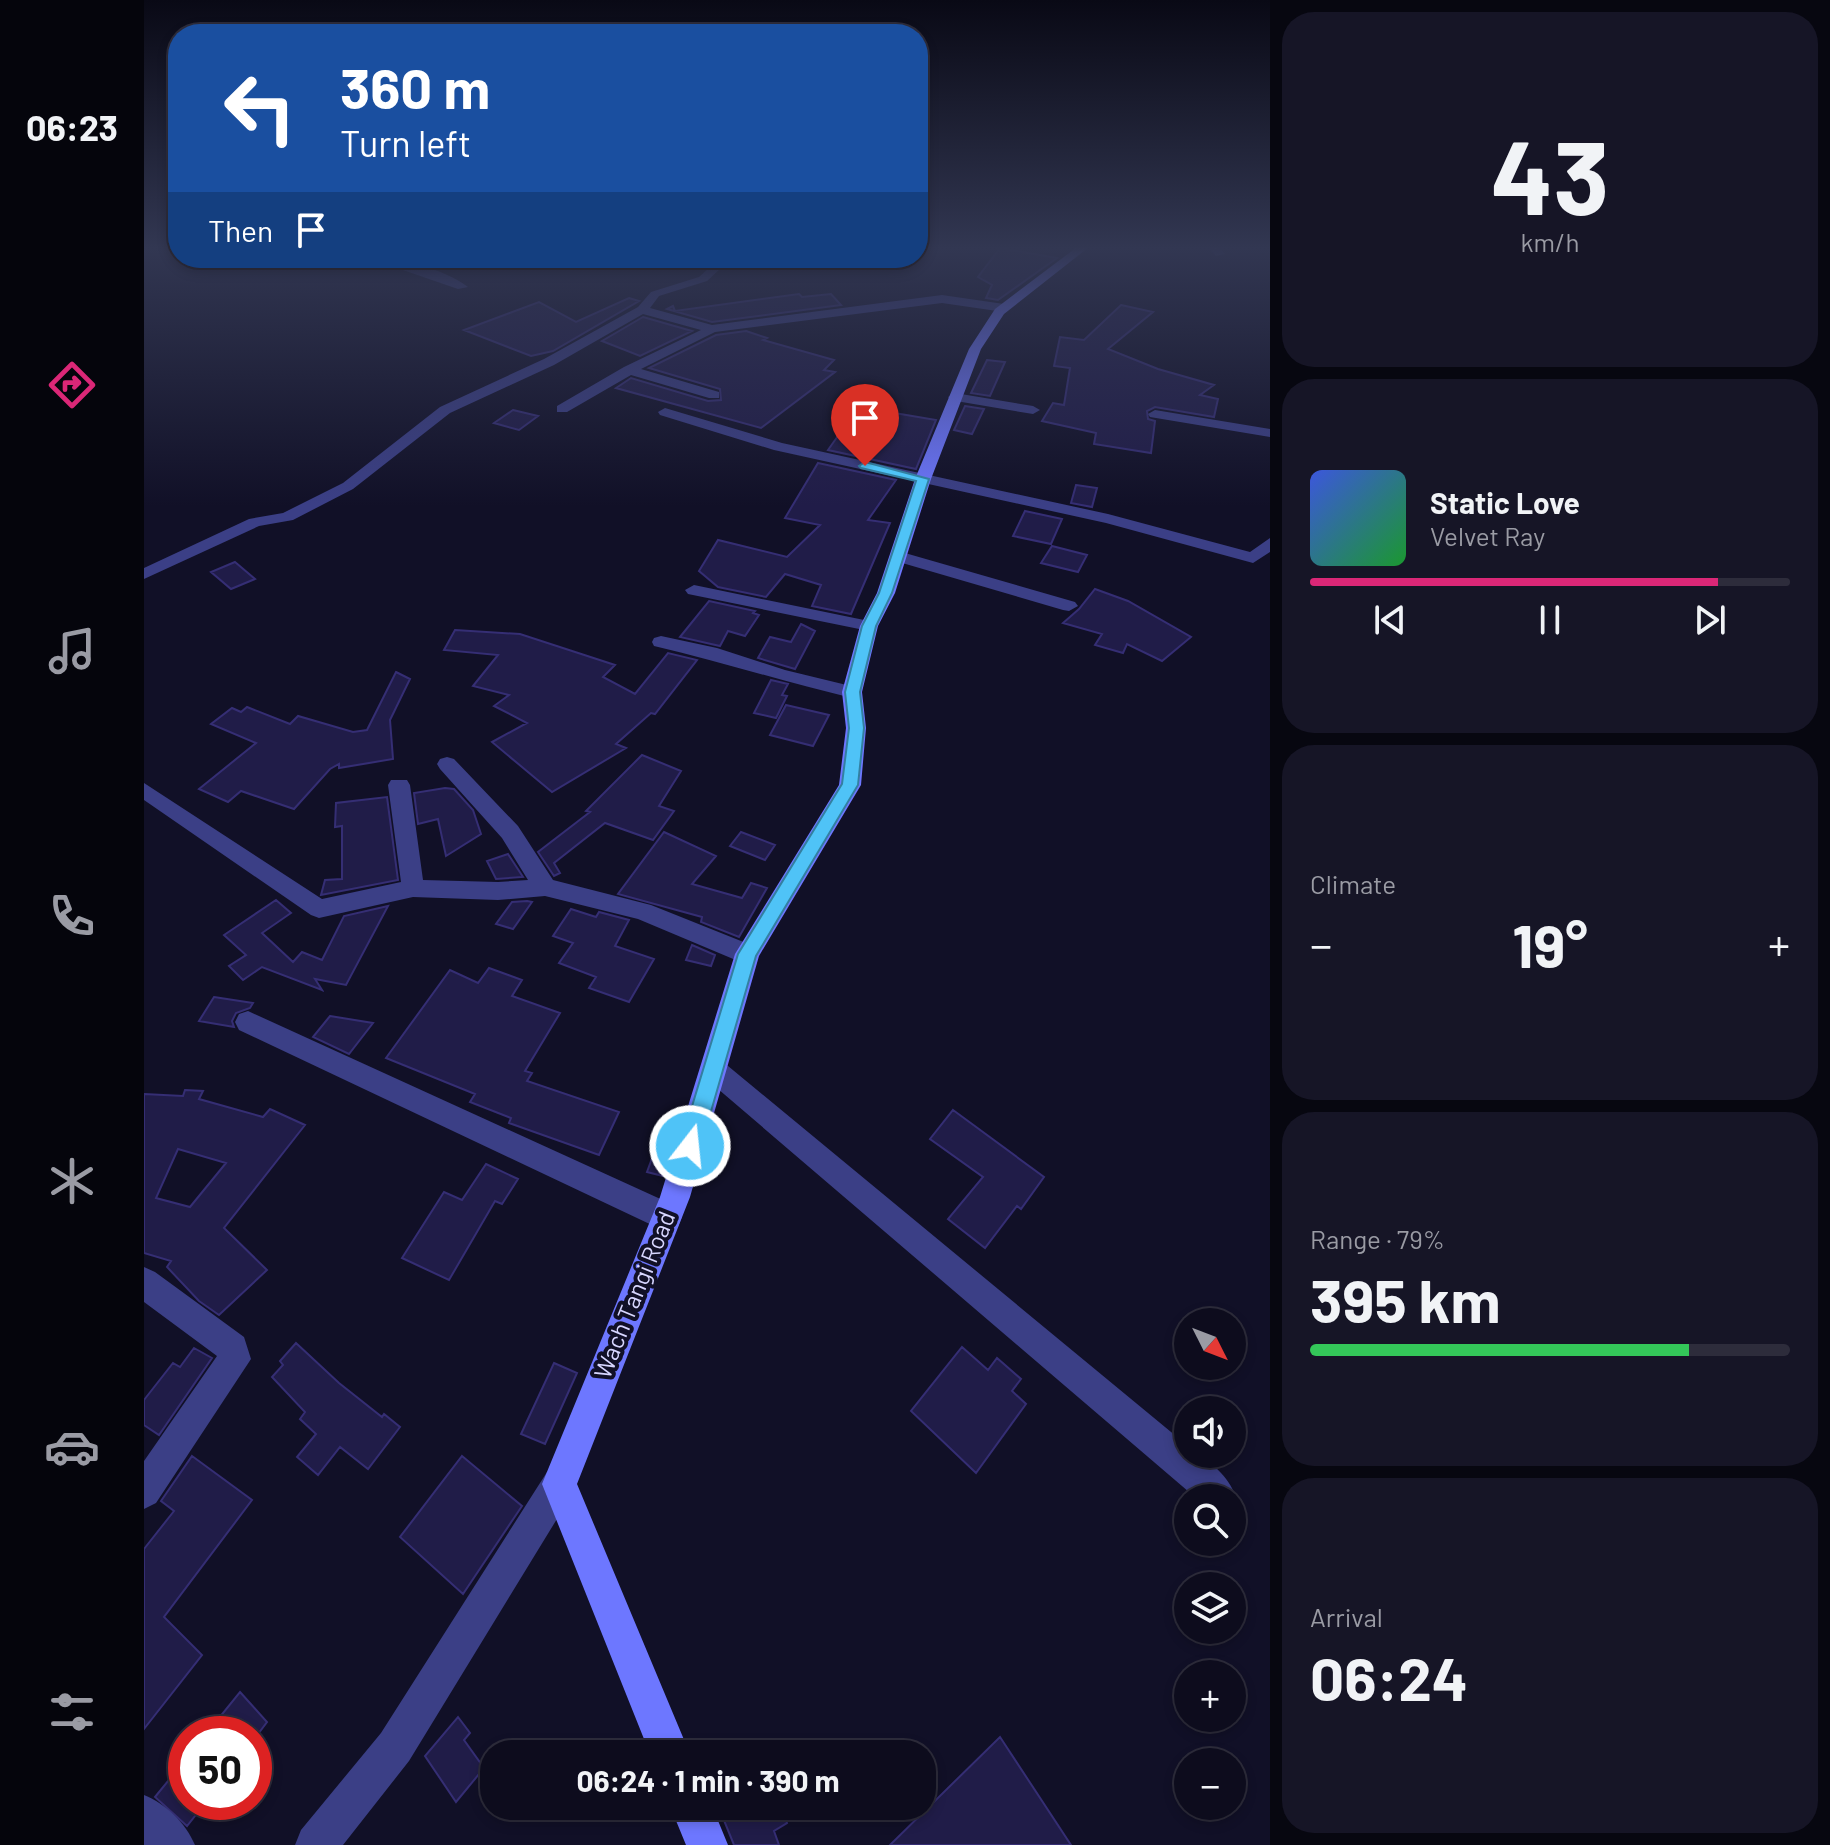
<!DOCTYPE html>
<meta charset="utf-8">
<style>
body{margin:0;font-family:Barlow,sans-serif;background:#161526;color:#f1f3f6;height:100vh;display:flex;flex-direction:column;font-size:30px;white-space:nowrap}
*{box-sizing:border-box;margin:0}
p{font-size:26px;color:#9a9ba4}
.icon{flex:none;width:44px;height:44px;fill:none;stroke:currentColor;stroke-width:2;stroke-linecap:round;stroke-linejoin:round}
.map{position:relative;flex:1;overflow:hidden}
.side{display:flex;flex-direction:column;gap:12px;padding:12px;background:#070710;width:560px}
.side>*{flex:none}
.guide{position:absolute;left:24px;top:24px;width:760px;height:244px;border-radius:32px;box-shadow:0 4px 12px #0003,0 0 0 2px #2d2c3b;background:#1a4fa0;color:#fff;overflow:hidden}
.needle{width:52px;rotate:132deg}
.fabs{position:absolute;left:1030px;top:1308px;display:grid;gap:16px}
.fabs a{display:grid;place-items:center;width:72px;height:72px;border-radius:50%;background:#0d0c1d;box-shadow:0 4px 12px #0003,0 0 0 2px #2d2c3b;font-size:40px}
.speed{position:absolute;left:24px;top:1716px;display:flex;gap:16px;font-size:40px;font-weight:700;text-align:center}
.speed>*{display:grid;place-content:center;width:104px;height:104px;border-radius:50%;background:#0d0c1d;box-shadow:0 4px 12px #0003,0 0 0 2px #2d2c3b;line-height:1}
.speed .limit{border:12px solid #d22;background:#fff;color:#111}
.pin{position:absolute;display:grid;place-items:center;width:68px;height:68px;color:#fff;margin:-82px -34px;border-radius:50% 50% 50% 0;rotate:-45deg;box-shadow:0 0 8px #0007}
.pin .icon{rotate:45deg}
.me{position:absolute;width:88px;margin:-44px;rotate:16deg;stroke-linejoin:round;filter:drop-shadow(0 0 6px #0008)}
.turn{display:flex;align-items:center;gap:28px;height:168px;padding:0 40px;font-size:36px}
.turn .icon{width:104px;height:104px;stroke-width:2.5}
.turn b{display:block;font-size:56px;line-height:68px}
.then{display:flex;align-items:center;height:76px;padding:0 40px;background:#0003;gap:16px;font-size:30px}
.big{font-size:60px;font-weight:700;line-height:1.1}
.side .widget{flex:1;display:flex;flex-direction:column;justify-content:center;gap:12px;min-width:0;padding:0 28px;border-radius:32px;background:#161526}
.side .dial{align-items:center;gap:0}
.dial b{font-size:104px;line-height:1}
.song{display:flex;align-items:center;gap:24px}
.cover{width:96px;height:96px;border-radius:12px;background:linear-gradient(135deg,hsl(230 70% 55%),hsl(130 70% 35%))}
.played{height:8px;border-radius:4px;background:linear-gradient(90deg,#db2777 85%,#2d2c3b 85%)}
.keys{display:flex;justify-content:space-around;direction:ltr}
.heat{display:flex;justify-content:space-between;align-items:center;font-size:44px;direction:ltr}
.charge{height:12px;border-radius:6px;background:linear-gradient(90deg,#34c759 79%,#2d2c3b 0)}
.trip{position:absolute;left:336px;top:1740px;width:456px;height:80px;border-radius:32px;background:#0d0c1d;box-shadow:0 4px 12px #0003,0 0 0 2px #2d2c3b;font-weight:700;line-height:80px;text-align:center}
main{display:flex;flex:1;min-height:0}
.menu{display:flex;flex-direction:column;width:144px;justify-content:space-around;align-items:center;background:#05050c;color:#9a9ba4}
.menu .icon{width:56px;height:56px}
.menu .active{color:#db2777}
.menu b{font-size:36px;color:#f1f3f6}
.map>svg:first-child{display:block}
.building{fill:#201c48;stroke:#352e74;stroke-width:2;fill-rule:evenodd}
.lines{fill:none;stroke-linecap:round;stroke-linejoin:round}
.street{fill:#3b3f86;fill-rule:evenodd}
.secondary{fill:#6d77ff;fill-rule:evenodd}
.route{fill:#4fc3f7;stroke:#337fa1;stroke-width:2}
.labels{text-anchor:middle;stroke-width:8;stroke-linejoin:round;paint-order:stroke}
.street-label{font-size:24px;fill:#d7d6ff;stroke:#111027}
</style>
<main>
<nav class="menu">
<b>06:23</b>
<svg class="icon active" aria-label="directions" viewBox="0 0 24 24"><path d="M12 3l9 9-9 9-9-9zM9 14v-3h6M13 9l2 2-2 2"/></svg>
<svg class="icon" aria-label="music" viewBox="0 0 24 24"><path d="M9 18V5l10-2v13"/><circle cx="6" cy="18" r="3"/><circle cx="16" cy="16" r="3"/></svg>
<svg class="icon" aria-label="phone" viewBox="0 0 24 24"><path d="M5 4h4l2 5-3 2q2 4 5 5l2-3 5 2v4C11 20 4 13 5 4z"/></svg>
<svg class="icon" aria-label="climate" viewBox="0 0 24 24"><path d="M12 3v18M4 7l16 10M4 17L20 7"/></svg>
<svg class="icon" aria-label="car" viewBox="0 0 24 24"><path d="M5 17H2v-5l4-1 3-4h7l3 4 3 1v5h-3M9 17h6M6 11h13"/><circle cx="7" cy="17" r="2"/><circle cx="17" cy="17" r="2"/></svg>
<svg class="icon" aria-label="filters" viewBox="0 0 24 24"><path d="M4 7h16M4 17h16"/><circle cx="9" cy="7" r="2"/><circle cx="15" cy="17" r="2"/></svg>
</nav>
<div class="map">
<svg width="1126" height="1845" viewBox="0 0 1126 1845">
<rect width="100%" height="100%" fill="#111027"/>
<path class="building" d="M856,248L913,258L854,300L842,298L848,285L834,277Z
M655,294L658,297L687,294L697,305L568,322L523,309L529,306L531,311Z
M485,298L495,301L409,351L387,356L320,330L395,302L432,322Z
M977,305L1009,312L964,349L1014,369L1070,385L1056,395L1074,399L1070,417L1011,407L1003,411L1004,419L1011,421L1007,453L950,444L952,433L898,421L909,403L920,405L926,368L910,366L916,337L940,340Z
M499,317L548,331L496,356L458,341Z
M602,331L623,338L619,340L690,360L680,370L691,372L617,428L472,388L487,378L564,401L577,400L576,389L505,368L572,335Z
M843,360L861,362L846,396L827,393Z
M821,406L840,409L828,434L810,430Z
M721,408L792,420L772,469L684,450L696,433L702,434Z
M369,410L394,416L375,430L350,423Z
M674,463L752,480L724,520L746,523L707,614L668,606L677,585L641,574L622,597L574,587L555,571L574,540L643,557L676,525L641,518Z
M932,485L953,488L948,507L927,503Z
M881,511L918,519L907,544L869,536Z
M908,546L943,555L934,572L897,563Z
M91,562L111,579L87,589L67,572Z
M951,589L984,601L1047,637L1018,661L983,644L979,653L951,645L958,634L919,623L935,609Z
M565,601L611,611L609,613L615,615L601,636L584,631L576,646L536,637Z
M657,624L671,631L651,669L614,658L626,637L647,642Z
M311,630L376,634L471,665L459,677L491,694L524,653L553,660L511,714L507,713L472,744L482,748L408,792L348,742L383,723L350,706L365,695L329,686L354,655L300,650Z
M252,672L266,679L246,720L249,759L195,768V764L186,769L150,809L97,791L84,802L55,789L112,743L67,724L88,708L97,712L103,707L146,724L154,716L209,732L223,730Z
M627,680L644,684L638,695L643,696L632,718L610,713Z
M642,705L685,715L669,746L626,735Z
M498,755L537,771L515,806L530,811L509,840L461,823L410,863L416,873L410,876L394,852L446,812L442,811Z
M301,788L310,789L329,810L337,834L302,856L294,819L274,824L270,793Z
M243,797L254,880L177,895L181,880L198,879V826L191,827L192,803Z
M520,832L572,856L548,884L598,898L607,883L623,888L595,937L557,922L558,917L474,894Z
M597,832L631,845L621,860L586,846Z
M364,854L379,877L352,879L343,861Z
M132,900L147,913L118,933L149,962L158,952L178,960L200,916L244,906L202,985L171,979L178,990L118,967L99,980L85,966L102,955L80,935Z
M383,901L388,902L369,929L352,924L368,902Z
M427,909L452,917L455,912L485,920L471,946L510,959L485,1002L445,988L452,977L415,963L429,943L409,936Z
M548,945L571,955L567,966L542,960Z
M345,968L378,980L368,996L416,1013L381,1071L388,1073L383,1081L475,1112L455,1155L365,1123L367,1118L326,1102L331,1094L242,1058L306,970L334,983Z
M70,997L109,1003L106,1008L92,1013L88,1021L90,1027L55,1021Z
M186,1016L229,1023L205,1054L169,1037Z
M41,1090L59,1091L55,1099L119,1117L126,1109L161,1125L80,1228L123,1270L75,1315L55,1301L23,1267L27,1261L0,1253V1094L39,1096ZM34,1149L82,1163L46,1207L12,1198Z
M809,1110L900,1177L877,1209L873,1206L841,1248L804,1219L839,1177L786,1139Z
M522,1120L535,1125L519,1176L503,1172Z
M342,1164L374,1179L358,1204L351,1201L305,1280L258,1258L300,1192L318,1200Z
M152,1343L195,1383L238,1417L240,1414L256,1427L224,1469L196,1447L174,1475L153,1457L172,1434L156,1419L161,1412L128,1377L139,1365L136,1361Z
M818,1347L844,1370L853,1358L877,1379L868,1391L882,1404L832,1473L767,1411Z
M50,1348L68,1358L15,1435L0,1425V1400L29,1363L36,1367Z
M410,1363L433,1373L401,1444L377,1434Z
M48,1456L108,1500L20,1617L58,1655L0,1729V1549L30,1511L17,1501Z
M318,1456L378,1506L319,1594L256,1537Z
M96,1692L123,1722L114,1734H62Z
M314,1717L326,1733L320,1740L340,1768L312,1802L281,1756Z
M856,1737L927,1845H746Z
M42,1759V1802H62L43,1826L11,1797Z
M597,1806H636L643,1823L630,1831L635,1845H590L579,1818Z"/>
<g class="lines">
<path class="street" d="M1063,247H1075L1081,254L1072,256Z
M224,258C255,258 299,268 324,287L314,289Z
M576,258H588L563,281L515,296L506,308L568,325L798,295L860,304L866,308L860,312L798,303L571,332L497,369L575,392V398H565L487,375L423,412H413V406L480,367L557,330L499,314L410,365L306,413L209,489L149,520L115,526L0,579V568L105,519L139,513L199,483L296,407L400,359L494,307L507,292L555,277Z
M811,393L889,406L896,410L889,414L806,400L804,397Z
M521,408L638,443L964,514L1106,552L1126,538V552L1109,563L962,523L630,450L516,415L514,412Z
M1011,410L1126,429V437L1006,417L1004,414Z
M754,551L931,602L934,606L925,611L919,610L748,560L746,556Z
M550,585L725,621L734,626L725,631L544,594L541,590Z
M517,636L573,648L641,670L715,688L718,692L708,698C642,682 577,662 510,646L508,642L510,638Z
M303,757L310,759L374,826L409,880L507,905L612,947L615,954L612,961L603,964L594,961L494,919L401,896L354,900L269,897L175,918L167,915L0,800V783L178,899L257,882L244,785L247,780H263L266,785L279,880L354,882L384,880L358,838L296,769L293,764L296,759Z
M104,1011L534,1207L538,1217L534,1227L523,1231L512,1227L95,1030L91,1022L95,1014Z
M569,1057L578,1061L1044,1446V1454C1062,1454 1083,1476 1090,1492L1087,1498H1052L560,1077L556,1069L560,1061Z
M0,1267L11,1272L100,1337L107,1359L12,1503L0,1509V1461L73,1356L0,1302Z
M415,1467L427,1472L432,1484L427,1496L265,1761L199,1845H151L157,1830L237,1733L403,1472Z
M0,1795C22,1804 42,1823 51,1845H0Z"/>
<path class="secondary" d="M933,247H945L860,314L837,349L787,479L751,593L734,626L718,692L722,728L717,785L615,956L546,1197L433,1484L546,1754H506L398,1484L516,1197L591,954L695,785L702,728L698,692L716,626L733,593L771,479L825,349L851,309Z
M526,1806H568L584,1845H542Z"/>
</g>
<linearGradient id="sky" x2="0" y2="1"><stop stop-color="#090915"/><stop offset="0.49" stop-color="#323752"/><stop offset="1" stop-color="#323752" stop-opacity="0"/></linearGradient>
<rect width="1126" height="506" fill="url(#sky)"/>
<path class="route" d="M721,462L785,479L748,593L732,626L716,692L720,728L714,785L612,956L557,1146L554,1153L546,1156L539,1153L536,1146L594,954L698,784L705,728L701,692L718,626L735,593L772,481L717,468L715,466Z"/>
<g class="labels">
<g class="street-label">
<text transform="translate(491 1295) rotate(-68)" y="8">Wach Tangi Road</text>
</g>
</g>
</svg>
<div class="fabs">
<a><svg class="needle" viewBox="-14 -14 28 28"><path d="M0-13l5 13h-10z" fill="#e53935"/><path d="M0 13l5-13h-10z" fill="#9a9ba4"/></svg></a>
<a><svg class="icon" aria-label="sound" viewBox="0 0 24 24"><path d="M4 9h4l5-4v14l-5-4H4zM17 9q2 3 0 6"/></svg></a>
<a><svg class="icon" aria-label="search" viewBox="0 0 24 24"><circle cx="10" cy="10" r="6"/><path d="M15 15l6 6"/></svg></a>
<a><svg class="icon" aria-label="layers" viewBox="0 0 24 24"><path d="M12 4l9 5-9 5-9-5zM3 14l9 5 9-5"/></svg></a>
<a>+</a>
<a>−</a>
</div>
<div class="speed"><div class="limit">50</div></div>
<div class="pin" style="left:721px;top:466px;background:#d93025"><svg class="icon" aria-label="arrive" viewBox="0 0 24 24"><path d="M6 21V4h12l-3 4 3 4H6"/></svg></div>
<svg class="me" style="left:546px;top:1146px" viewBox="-20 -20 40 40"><circle r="17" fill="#4fc3f7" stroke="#fff" stroke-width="3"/><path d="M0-11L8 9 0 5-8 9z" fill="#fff"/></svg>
<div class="trip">06:24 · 1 min · 390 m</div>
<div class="guide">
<div class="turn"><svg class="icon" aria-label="left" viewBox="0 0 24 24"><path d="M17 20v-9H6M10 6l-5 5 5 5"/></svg><div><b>360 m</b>Turn left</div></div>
<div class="then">Then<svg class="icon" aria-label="arrive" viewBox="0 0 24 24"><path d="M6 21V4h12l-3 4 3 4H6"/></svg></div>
</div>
</div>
<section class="side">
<div class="widget dial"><b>43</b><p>km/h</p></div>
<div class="widget">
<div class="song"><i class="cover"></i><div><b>Static Love</b><p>Velvet Ray</p></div></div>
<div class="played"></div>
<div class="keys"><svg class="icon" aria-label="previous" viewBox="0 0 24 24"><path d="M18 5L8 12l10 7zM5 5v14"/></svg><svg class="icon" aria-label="pause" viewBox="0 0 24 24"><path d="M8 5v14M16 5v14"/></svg><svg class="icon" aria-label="next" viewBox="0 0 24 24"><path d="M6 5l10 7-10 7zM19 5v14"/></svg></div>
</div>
<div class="widget"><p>Climate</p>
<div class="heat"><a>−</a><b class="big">19°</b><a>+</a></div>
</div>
<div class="widget"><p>Range · 79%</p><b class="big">395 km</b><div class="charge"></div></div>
<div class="widget"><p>Arrival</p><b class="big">06:24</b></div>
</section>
</main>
